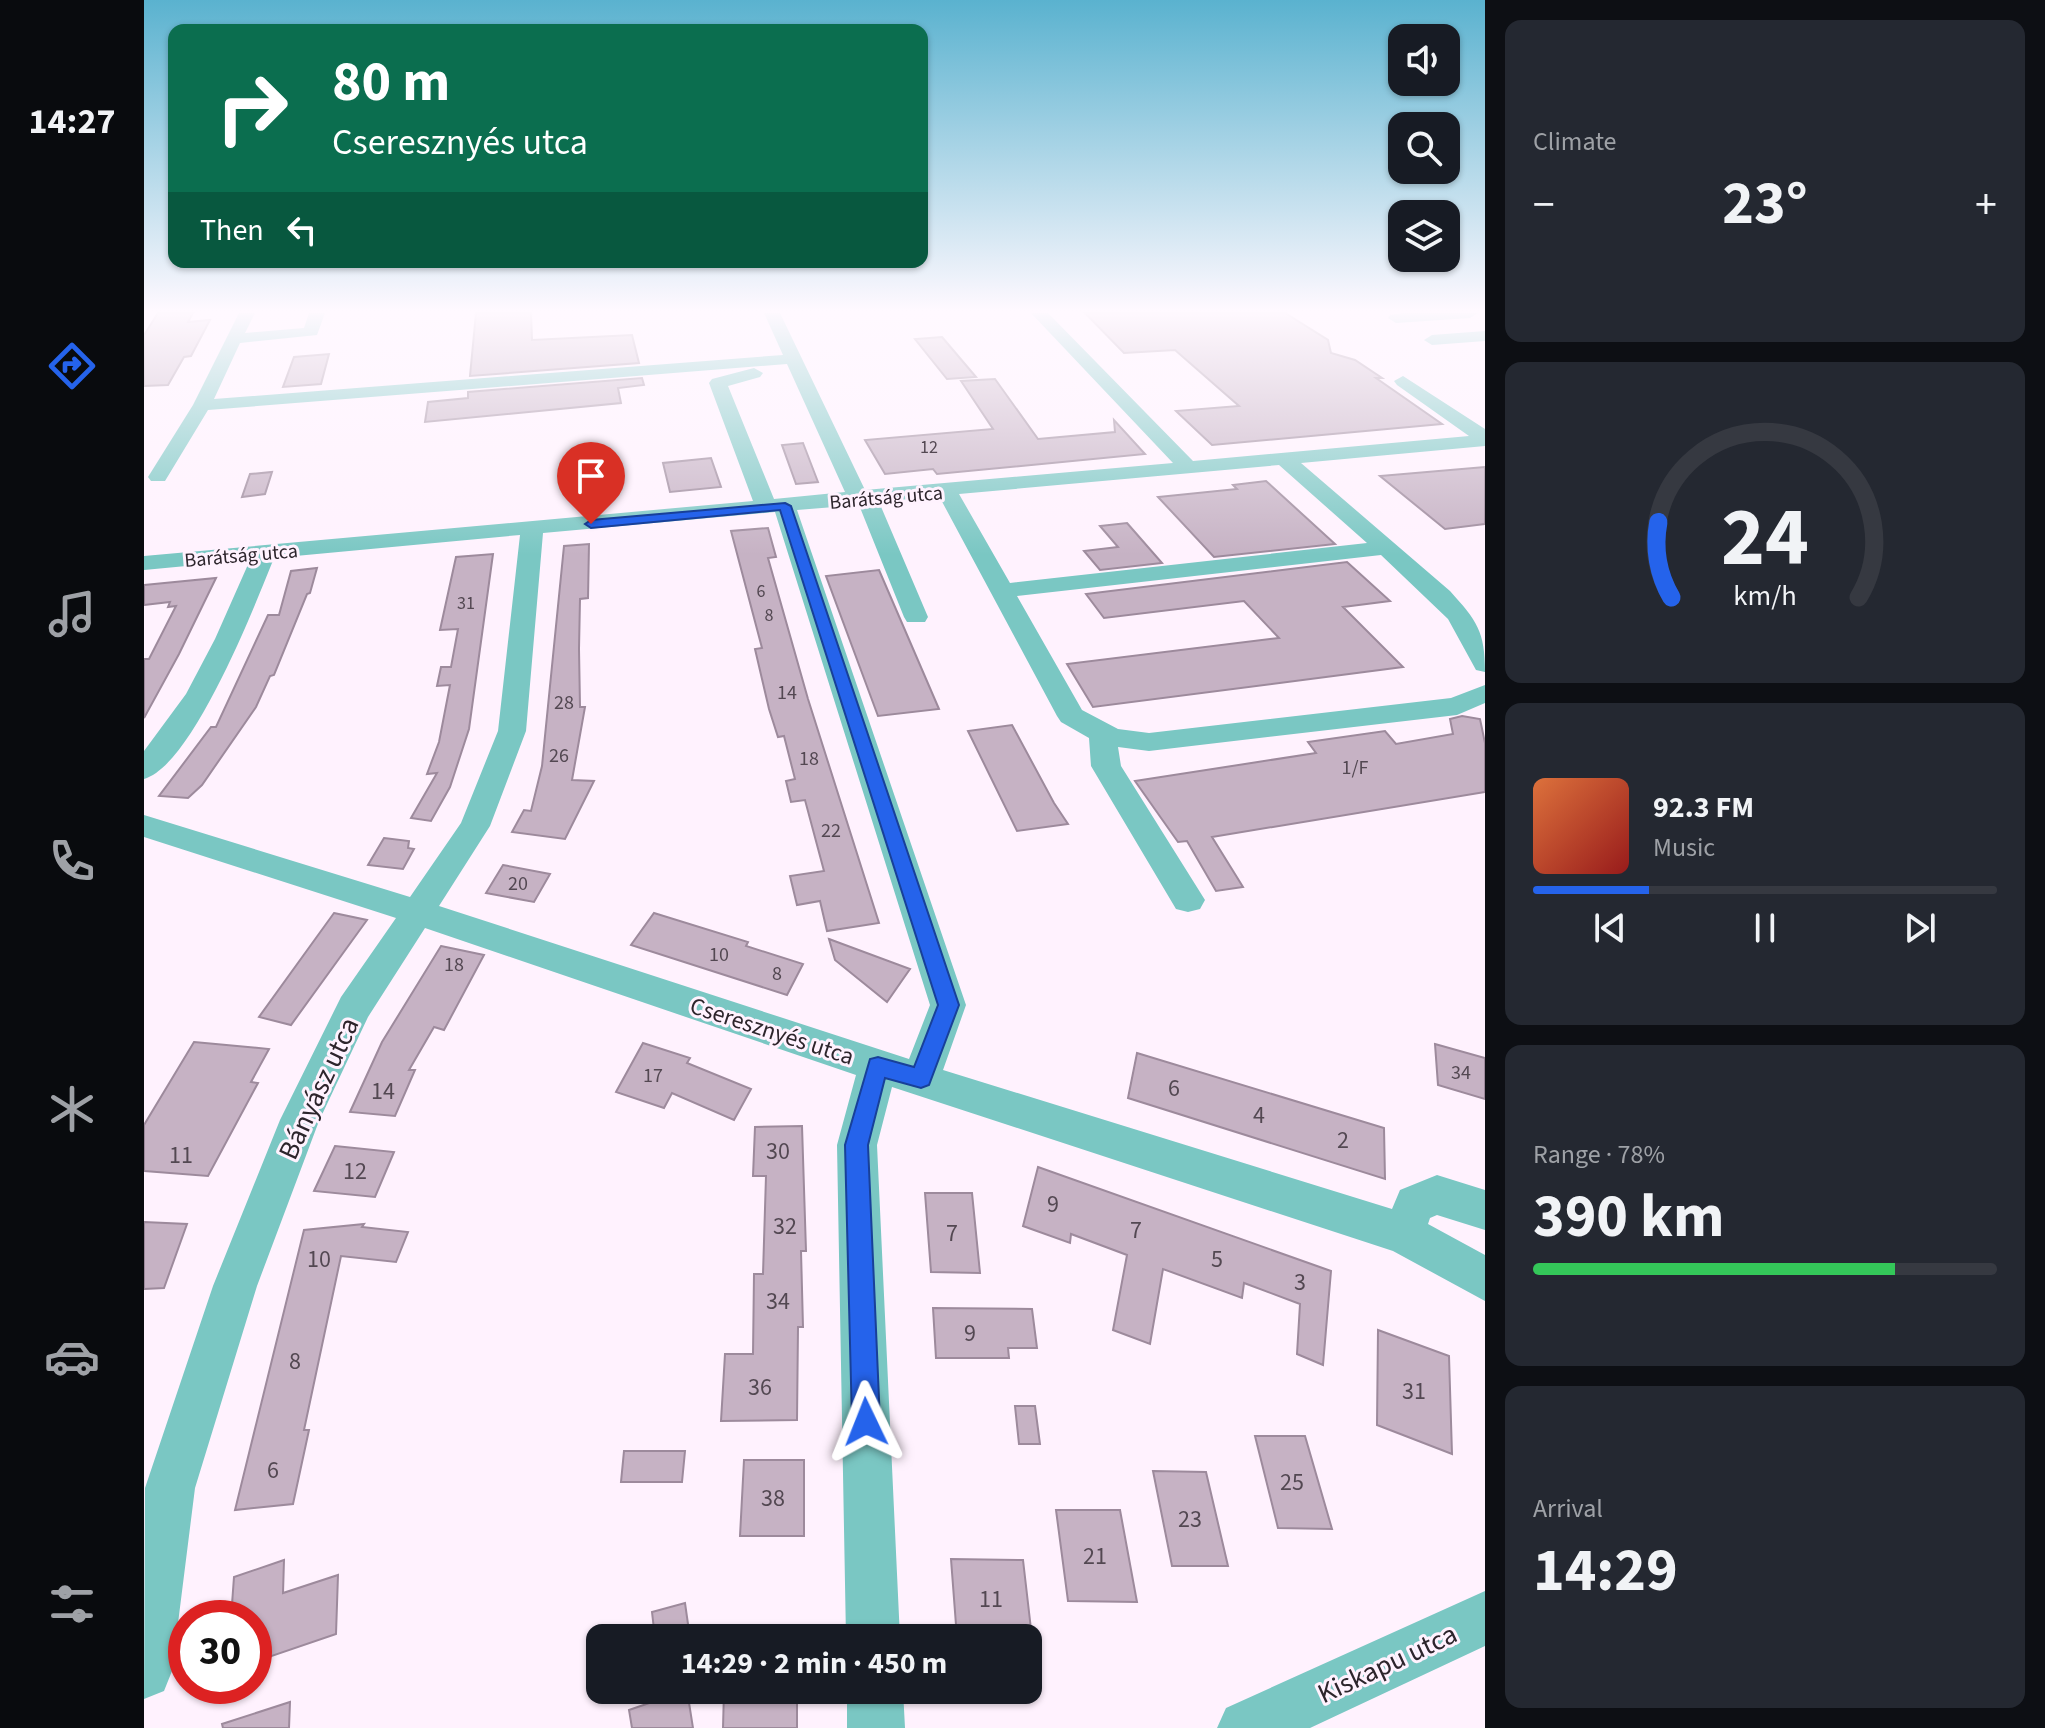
<!DOCTYPE html>
<meta charset="utf-8">
<style>
body{margin:0;font-family:"Source Sans 3",sans-serif;background:#242831;color:#f1f3f6;height:100vh;display:flex;flex-direction:column;font-size:30px;white-space:nowrap}
*{box-sizing:border-box;margin:0}
p{font-size:26px;color:#9ea1a6}
.icon{flex:none;width:44px;height:44px;fill:none;stroke:currentColor;stroke-width:2;stroke-linecap:round;stroke-linejoin:round}
.map{position:relative;flex:1;overflow:hidden}
.side{display:flex;flex-direction:column;gap:20px;padding:20px;background:#0d0f14;width:560px}
.side>*{flex:none}
.banner{position:absolute;left:24px;top:24px;width:760px;height:244px;border-radius:16px;box-shadow:0 2px 6px #0004;background:#0b6e4f;color:#fff;overflow:hidden}
.controls{position:absolute;left:1244px;top:24px;display:grid;gap:16px}
.controls a{display:grid;place-items:center;width:72px;height:72px;border-radius:16px;background:#171b24;box-shadow:0 2px 6px #0004;font-size:40px}
.speed{position:absolute;left:24px;top:1600px;display:flex;gap:16px;font-size:40px;font-weight:700;text-align:center}
.speed>*{display:grid;place-content:center;width:104px;height:104px;border-radius:50%;background:#171b24;box-shadow:0 2px 6px #0004;line-height:1}
.speed .limit{border:12px solid #d22;background:#fff;color:#111}
.pin{position:absolute;display:grid;place-items:center;width:68px;height:68px;color:#fff;margin:-82px -34px;border-radius:50% 50% 50% 0;rotate:-45deg;box-shadow:0 0 8px #0007}
.pin .icon{rotate:45deg}
.me{position:absolute;width:88px;margin:-44px;rotate:358deg;stroke-linejoin:round;filter:drop-shadow(0 0 6px #0008)}
.turn{display:flex;align-items:center;gap:28px;height:168px;padding:0 32px;font-size:36px}
.turn .icon{width:104px;height:104px;stroke-width:2.5}
.turn b{display:block;font-size:56px;line-height:68px}
.then{display:flex;align-items:center;height:76px;padding:0 32px;background:#0003;gap:16px;font-size:30px}
.big{font-size:60px;font-weight:700;line-height:1.1}
.side .card{flex:1;display:flex;flex-direction:column;justify-content:center;gap:12px;min-width:0;padding:0 28px;border-radius:16px;background:#242831}
.side .dial{align-items:center;gap:0}
.dial svg{height:208px;overflow:visible;fill:none;stroke:#363941;stroke-width:7;stroke-linecap:round;text-anchor:middle}
.dial text{fill:#f1f3f6;stroke:none}
.song{display:flex;align-items:center;gap:24px}
.cover{width:96px;height:96px;border-radius:12px;background:linear-gradient(135deg,hsl(20 70% 55%),hsl(0 70% 35%))}
.played{height:8px;border-radius:4px;background:linear-gradient(90deg,#2563eb 25%,#363941 25%)}
.keys{display:flex;justify-content:space-around;direction:ltr}
.heat{display:flex;justify-content:space-between;align-items:center;font-size:44px;direction:ltr}
.charge{height:12px;border-radius:6px;background:linear-gradient(90deg,#34c759 78%,#363941 0)}
.trip{position:absolute;left:442px;top:1624px;width:456px;height:80px;border-radius:16px;background:#171b24;box-shadow:0 2px 6px #0004;font-weight:700;line-height:80px;text-align:center}
main{display:flex;flex:1;min-height:0}
.menu{display:flex;flex-direction:column;width:144px;justify-content:space-around;align-items:center;background:#090b0e;color:#9ea1a6}
.menu .icon{width:56px;height:56px}
.menu .selected{color:#2563eb}
.menu b{font-size:36px;color:#f1f3f6}
.map>svg:first-child{display:block}
.building{fill:#c6b2c4;stroke:#9d8a9c;stroke-width:2}
.lines{fill:none;stroke-linecap:round;stroke-linejoin:round}
.minor{fill:#7ac7c3;fill-rule:evenodd}
.route{fill:#2563eb;stroke:#184099;stroke-width:2}
.labels{text-anchor:middle;stroke-width:6;stroke-linejoin:round;paint-order:stroke}
.far-number-label{font-size:18px;fill:#534852}
.far-street-label{font-size:20px;fill:#2d252c;stroke:#fff2fe}
.number-label{font-size:20px;fill:#534852}
.street-label{font-size:24px;fill:#2d252c;stroke:#fff2fe}
.near-number-label{font-size:24px;fill:#534852}
.near-street-label{font-size:28px;fill:#2d252c;stroke:#fff2fe}
</style>
<main>
<nav class="menu">
<b>14:27</b>
<svg class="icon selected" aria-label="directions" viewBox="0 0 24 24"><path d="M12 3l9 9-9 9-9-9zM9 14v-3h6M13 9l2 2-2 2"/></svg>
<svg class="icon" aria-label="music" viewBox="0 0 24 24"><path d="M9 18V5l10-2v13"/><circle cx="6" cy="18" r="3"/><circle cx="16" cy="16" r="3"/></svg>
<svg class="icon" aria-label="phone" viewBox="0 0 24 24"><path d="M5 4h4l2 5-3 2q2 4 5 5l2-3 5 2v4C11 20 4 13 5 4z"/></svg>
<svg class="icon" aria-label="climate" viewBox="0 0 24 24"><path d="M12 3v18M4 7l16 10M4 17L20 7"/></svg>
<svg class="icon" aria-label="car" viewBox="0 0 24 24"><path d="M5 17H2v-5l4-1 3-4h7l3 4 3 1v5h-3M9 17h6M6 11h13"/><circle cx="7" cy="17" r="2"/><circle cx="17" cy="17" r="2"/></svg>
<svg class="icon" aria-label="filters" viewBox="0 0 24 24"><path d="M4 7h16M4 17h16"/><circle cx="9" cy="7" r="2"/><circle cx="15" cy="17" r="2"/></svg>
</nav>
<div class="map">
<svg width="1341" height="1728" viewBox="0 0 1341 1728">
<rect width="100%" height="100%" fill="#fff2fe"/>
<path class="building" d="M14,313H49L44,322L66,320L47,356L40,357L24,385L0,386V335Z
M332,313H387L388,340L488,335L495,363L326,376Z
M941,313H1141L1184,340L1187,353L1211,360L1238,378H1232L1298,424L1068,445L1032,411L1095,406L1031,350L980,353Z
M798,337L832,377L803,379L771,339Z
M185,354L177,384L139,387L150,357Z
M498,378L500,385L474,388L477,403L281,422L284,402L324,398V392Z
M851,379L894,439L971,432L970,420L1001,454L793,474L789,469L741,474L721,440L849,429L817,381Z
M659,443L674,482L652,484L638,445Z
M567,458L577,487L526,492L519,463Z
M1341,467V524L1301,529L1236,476Z
M128,472L121,494L98,497L106,474Z
M1122,481L1191,544L1070,557L1014,497L1093,489L1089,485Z
M983,523L1018,563L956,570L940,551L974,547L956,526Z
M624,528L632,557L624,558L664,699L735,923L683,931L676,901L653,905L646,876L680,871L661,800L647,802L642,781L651,779L640,736L634,737L625,709L611,649L618,648L587,531Z
M445,544L444,598L436,599L435,649L436,707H441L428,780L450,781L421,839L368,832L380,810L387,811L398,766L420,546Z
M349,554L325,729L306,787L287,821L267,818L293,773L283,774L295,742L306,685L293,686L297,667H307L314,629L296,630L312,557Z
M1203,562L1246,601L1199,607L1259,667L949,707L923,664L1135,638L1100,601L960,618L942,594Z
M173,568L166,593L163,594L130,675L126,676L112,707L58,785L44,798L15,796L67,727H72L124,615H135L147,571Z
M735,570L795,709L734,716L682,576Z
M72,578L35,654L0,718V659H5L32,606L24,607L26,602L0,605V585Z
M1318,716L1336,719L1341,743V792L1068,837L1099,887L1072,891L1043,841L1034,842L991,781L1172,753L1164,742L1241,731L1252,744L1309,734L1306,719Z
M868,725L910,803L924,824L873,831L824,731Z
M240,838L265,841L264,848L270,849L259,869L224,865Z
M359,865L406,874L390,902L342,893Z
M190,913L223,920L147,1025L115,1017Z
M510,913L604,942L602,946L659,964L643,995L487,945Z
M685,939L766,969L743,1002L691,960Z
M297,946L340,955L300,1030L290,1027L265,1070H271L251,1116L206,1112L238,1042Z
M50,1042L125,1049L107,1082L114,1083L64,1176L0,1171V1125Z
M499,1043L546,1058L543,1063L607,1089L590,1120L528,1093L520,1108L472,1092Z
M1291,1044L1341,1058V1099L1294,1085Z
M993,1053L1240,1128L1241,1179L984,1098Z
M658,1126L662,1251H657L659,1327H654L653,1420L577,1421L581,1354H609L610,1274H619L622,1176H609L611,1127Z
M191,1146L250,1152L231,1197L170,1191Z
M894,1167L1187,1271L1179,1365L1153,1354L1156,1304L1100,1283L1098,1298L1019,1269L1006,1344L969,1330L983,1255L927,1234L926,1243L879,1226Z
M781,1193H828L836,1273L787,1272Z
M0,1222L43,1224L20,1288L0,1289Z
M220,1224L218,1227L264,1232L252,1262L197,1256L160,1430H165L149,1504L91,1510L160,1230Z
M789,1308L888,1309L893,1348H864L865,1358H792Z
M1234,1330L1305,1356L1308,1454L1233,1425Z
M871,1406H891L896,1444H875Z
M1111,1436H1161L1188,1529L1134,1528Z
M480,1451H541L538,1482H477Z
M600,1460H660V1536H596Z
M1009,1471L1062,1472L1084,1566H1028Z
M912,1510H976L993,1602L924,1601Z
M807,1559L879,1560L888,1638H813Z
M140,1560L139,1593L194,1575L192,1634L110,1662V1618H87L90,1577Z
M541,1603L546,1638H511L508,1612Z
M543,1690L549,1728H488L485,1710Z
M580,1690H653V1728H579Z
M146,1702L145,1728H79L78,1724Z"/>
<g class="lines">
<path class="minor" d="M95,313H111L101,333L160,328L165,313H181L173,335L96,343L70,399L639,355L620,313H636L721,490L1029,463L887,313H904L1049,461L1325,436L1253,385L1250,381L1259,376L1341,429V446L1157,463L1306,591C1333,621 1341,631 1341,672L1332,670L1304,619L1237,555L873,596L938,710L974,729L1005,733L1307,698L1341,685V703L1313,715L1005,751L974,747L977,766L1061,900L1056,909L1044,912L1032,909L947,766L945,738L917,722L913,716L795,496L735,502L784,617L781,622H763L760,617L715,505L653,510L822,1005L799,1070L1248,1209L1256,1190L1293,1175L1341,1190V1230L1293,1215L1286,1218L1284,1224L1341,1255V1301L1249,1251L748,1087L733,1145L756,1638H702L693,1145L712,1075L281,928L224,1017L175,1121L113,1286L51,1488L28,1671L20,1691L0,1699L1,1488L69,1286L136,1120L197,997L252,918L0,837V815L266,897L317,823L354,731L376,535L130,558C111,605 49,765 0,779V751L42,694L71,639L106,560L0,570V556L609,501L565,383L568,379L610,368L619,373L616,377L584,386L630,499L701,492L643,364L64,410L21,481H7L4,477L49,405ZM1135,465L1223,543L866,583L815,494ZM631,512L786,1005L765,1059L295,906L346,826L382,731L399,533Z
M1259,313H1334L1326,318L1252,323L1244,318L1246,315Z
M1341,331V341L1288,345L1280,340L1288,335Z
M1341,1591V1646L1166,1728H1073L1082,1708Z
M703,1690H759L761,1728H703Z"/>
</g>
<linearGradient id="sky" x2="0" y2="1"><stop stop-color="#5ab2cf"/><stop offset="0.56" stop-color="#fff9ff"/><stop offset="1" stop-color="#fff9ff" stop-opacity="0"/></linearGradient>
<rect width="1341" height="555" fill="url(#sky)"/>
<path class="route" d="M641,503L647,506L815,1005L785,1085L777,1088L741,1078L724,1145L736,1422L732,1432L722,1436L712,1432L708,1422L701,1145L726,1059L734,1057L770,1067L794,1005L636,510L447,528L441,524L447,520Z"/>
<g class="labels">
<g class="far-number-label">
<text x="785" y="453">12</text>
<text x="617" y="597">6</text>
<text x="322" y="609">31</text>
<text x="625" y="621">8</text>
</g>
<g class="far-street-label">
<text transform="translate(742 497) rotate(-5)" y="7">Barátság utca</text>
<text transform="translate(97 555) rotate(-5)" y="7">Barátság utca</text>
</g>
<g class="number-label">
<text x="643" y="699">14</text>
<text x="420" y="709">28</text>
<text x="415" y="762">26</text>
<text x="665" y="765">18</text>
<text x="1211" y="774">1/F</text>
<text x="687" y="837">22</text>
<text x="374" y="890">20</text>
<text x="575" y="961">10</text>
<text x="310" y="971">18</text>
<text x="633" y="980">8</text>
<text x="1317" y="1079">34</text>
<text x="509" y="1082">17</text>
</g>
<g class="street-label">
<text transform="translate(628 1031) rotate(18)" y="8">Cseresznyés utca</text>
</g>
<g class="near-number-label">
<text x="1030" y="1096">6</text>
<text x="239" y="1099">14</text>
<text x="1115" y="1123">4</text>
<text x="1199" y="1148">2</text>
<text x="634" y="1159">30</text>
<text x="37" y="1163">11</text>
<text x="211" y="1179">12</text>
<text x="909" y="1212">9</text>
<text x="641" y="1234">32</text>
<text x="992" y="1238">7</text>
<text x="808" y="1241">7</text>
<text x="175" y="1267">10</text>
<text x="1073" y="1267">5</text>
<text x="1156" y="1290">3</text>
<text x="634" y="1309">34</text>
<text x="826" y="1341">9</text>
<text x="151" y="1369">8</text>
<text x="616" y="1395">36</text>
<text x="1270" y="1399">31</text>
<text x="129" y="1478">6</text>
<text x="1148" y="1490">25</text>
<text x="629" y="1506">38</text>
<text x="1046" y="1527">23</text>
<text x="951" y="1564">21</text>
<text x="847" y="1607">11</text>
</g>
<g class="near-street-label">
<text transform="translate(174 1088) rotate(-65)" y="10">Bányász utca</text>
<text transform="translate(1243 1663) rotate(-25)" y="10">Kiskapu utca</text>
</g>
</g>
</svg>
<div class="controls">
<a><svg class="icon" aria-label="sound" viewBox="0 0 24 24"><path d="M4 9h4l5-4v14l-5-4H4zM17 9q2 3 0 6"/></svg></a>
<a><svg class="icon" aria-label="search" viewBox="0 0 24 24"><circle cx="10" cy="10" r="6"/><path d="M15 15l6 6"/></svg></a>
<a><svg class="icon" aria-label="layers" viewBox="0 0 24 24"><path d="M12 4l9 5-9 5-9-5zM3 14l9 5 9-5"/></svg></a>
</div>
<div class="speed"><div class="limit">30</div></div>
<div class="pin" style="left:447px;top:524px;background:#d93025"><svg class="icon" aria-label="arrive" viewBox="0 0 24 24"><path d="M6 21V4h12l-3 4 3 4H6"/></svg></div>
<svg class="me" style="left:722px;top:1422px" viewBox="-20 -20 40 40"><path d="M0-17L14 15 0 8-14 15z" fill="#2563eb" stroke="#fff" stroke-width="4"/></svg>
<div class="trip">14:29 · 2 min · 450 m</div>
<div class="banner">
<div class="turn"><svg class="icon" aria-label="right" viewBox="0 0 24 24"><path d="M7 20v-9h11M14 6l5 5-5 5"/></svg><div><b>80 m</b>Cseresznyés utca</div></div>
<div class="then">Then<svg class="icon" aria-label="left" viewBox="0 0 24 24"><path d="M17 20v-9H6M10 6l-5 5 5 5"/></svg></div>
</div>
</div>
<section class="side">
<div class="card"><p>Climate</p>
<div class="heat"><a>−</a><b class="big">23°</b><a>+</a></div>
</div>
<div class="card dial"><svg viewBox="0 0 100 80">
<path d="M14 69A42 42 0 1 1 86 69"/>
<path d="M14 69A42 42 0 0 1 9 40" stroke="#2563eb"/>
<text x="50" y="56" font-size="32" font-weight="700">24</text>
<text x="50" y="72" font-size="11">km/h</text>
</svg></div>
<div class="card">
<div class="song"><i class="cover"></i><div><b>92.3 FM</b><p>Music</p></div></div>
<div class="played"></div>
<div class="keys"><svg class="icon" aria-label="previous" viewBox="0 0 24 24"><path d="M18 5L8 12l10 7zM5 5v14"/></svg><svg class="icon" aria-label="pause" viewBox="0 0 24 24"><path d="M8 5v14M16 5v14"/></svg><svg class="icon" aria-label="next" viewBox="0 0 24 24"><path d="M6 5l10 7-10 7zM19 5v14"/></svg></div>
</div>
<div class="card"><p>Range · 78%</p><b class="big">390 km</b><div class="charge"></div></div>
<div class="card"><p>Arrival</p><b class="big">14:29</b></div>
</section>
</main>
